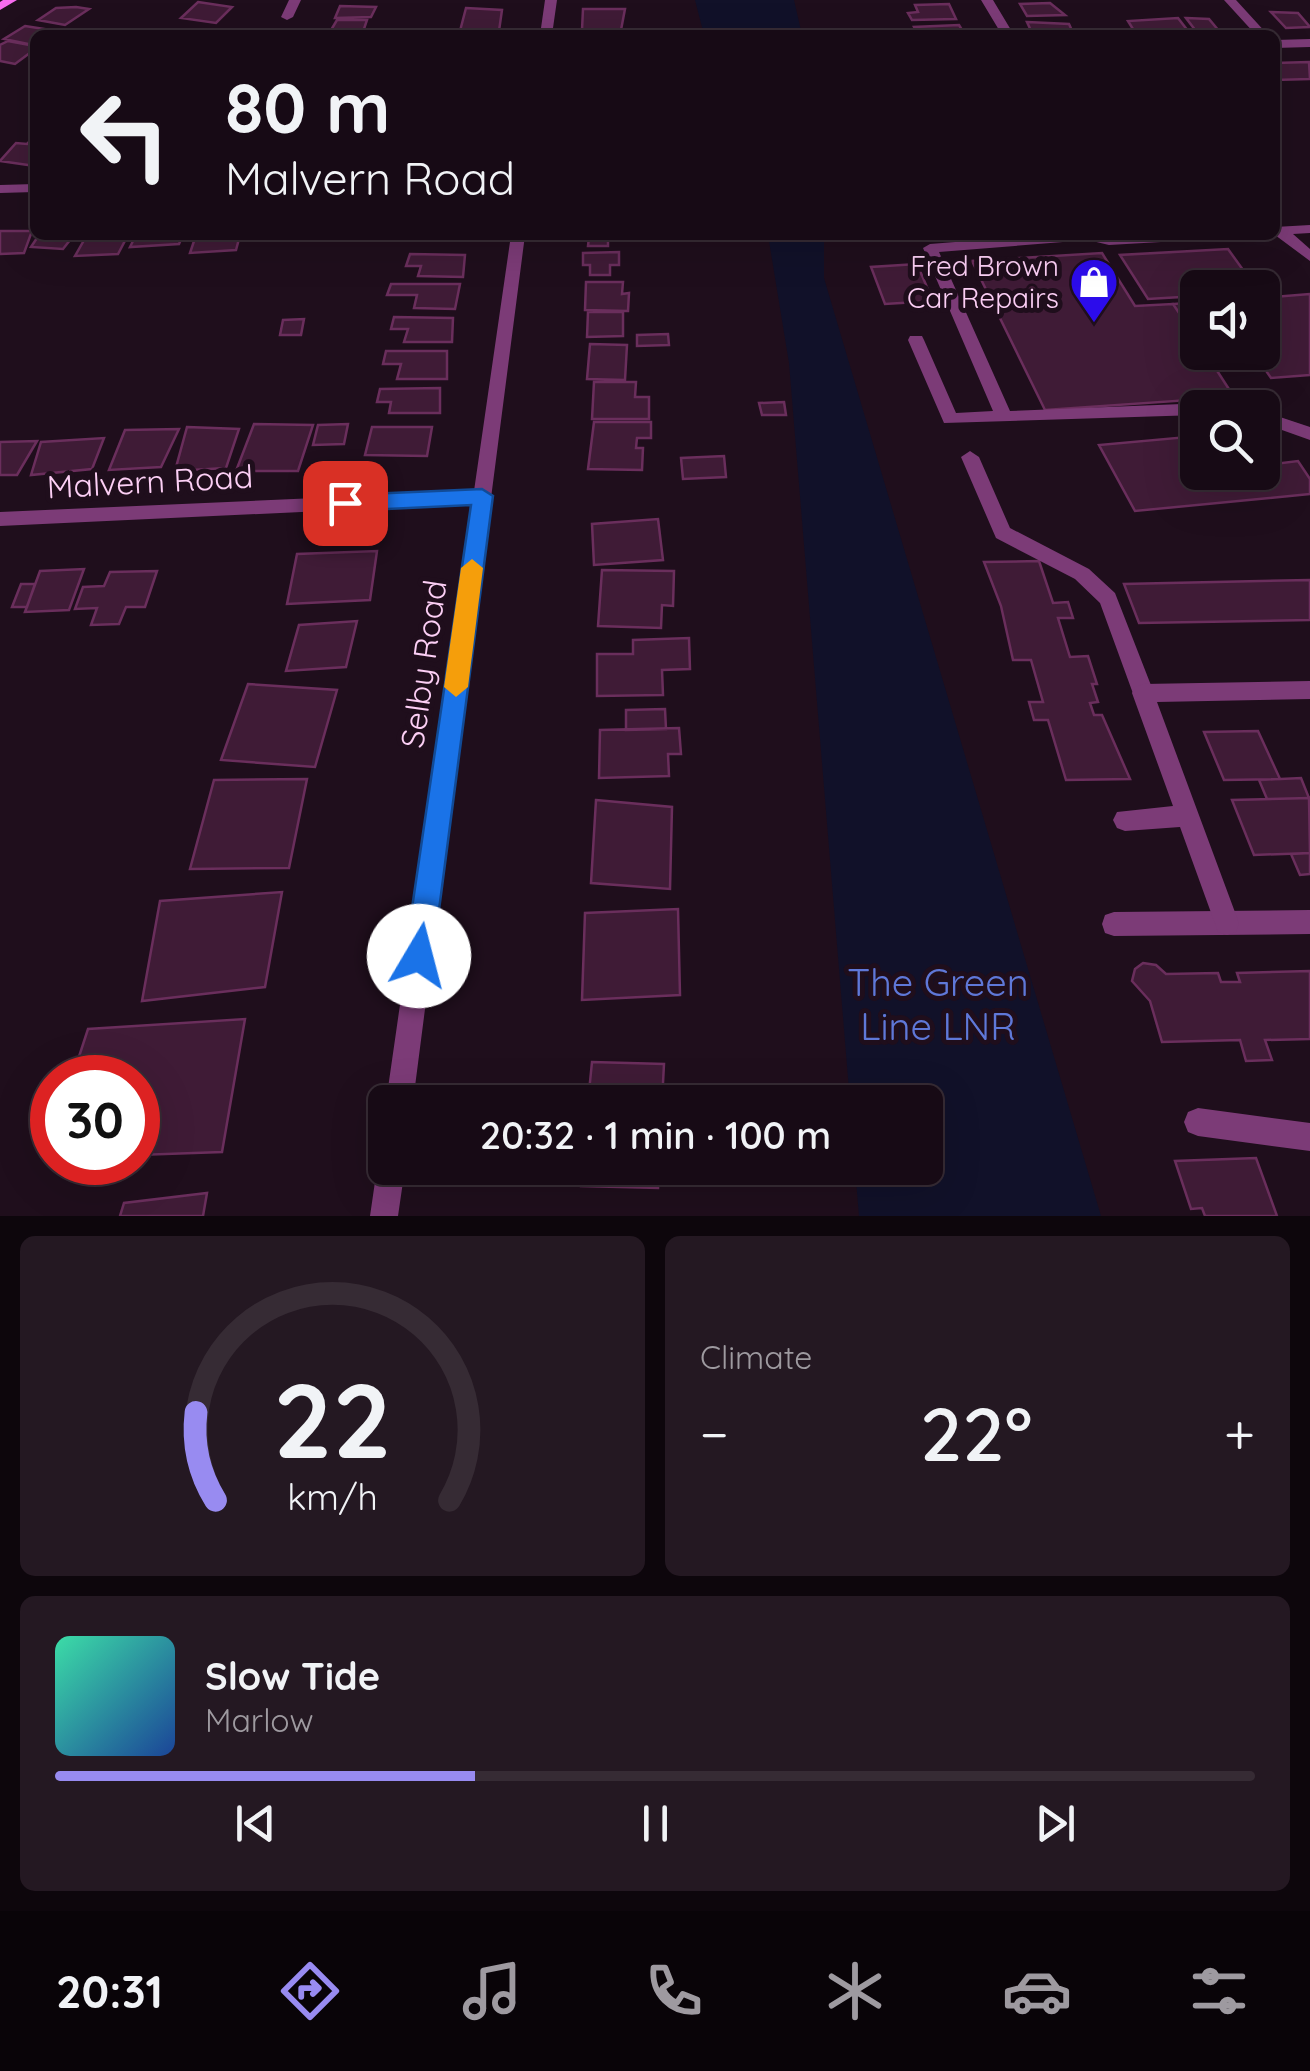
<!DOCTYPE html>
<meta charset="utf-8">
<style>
body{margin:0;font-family:Quicksand,sans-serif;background:#241822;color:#f1f3f6;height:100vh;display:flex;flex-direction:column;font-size:38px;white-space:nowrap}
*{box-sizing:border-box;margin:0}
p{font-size:32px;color:#9e9aa0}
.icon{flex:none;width:55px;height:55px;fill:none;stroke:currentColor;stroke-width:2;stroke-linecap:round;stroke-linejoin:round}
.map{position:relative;height:1216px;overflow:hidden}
.panel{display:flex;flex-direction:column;gap:20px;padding:20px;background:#0d060c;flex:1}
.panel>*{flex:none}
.hud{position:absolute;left:30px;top:30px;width:1250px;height:210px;border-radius:15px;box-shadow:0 10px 40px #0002,0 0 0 2px #362b34;background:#170a15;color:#f1f3f6;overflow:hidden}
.tools{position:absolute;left:1180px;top:270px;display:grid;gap:20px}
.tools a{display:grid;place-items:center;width:100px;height:100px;border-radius:15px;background:#170a15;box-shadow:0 10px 40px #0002,0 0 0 2px #362b34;font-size:50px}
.speed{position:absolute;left:30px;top:1055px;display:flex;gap:20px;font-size:50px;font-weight:700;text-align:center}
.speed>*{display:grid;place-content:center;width:130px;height:130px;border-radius:50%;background:#170a15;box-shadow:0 10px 40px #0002,0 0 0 2px #362b34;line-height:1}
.speed .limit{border:15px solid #d22;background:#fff;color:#111}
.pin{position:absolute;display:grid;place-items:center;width:85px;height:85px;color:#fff;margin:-42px;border-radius:20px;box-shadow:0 5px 15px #0006}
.me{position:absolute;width:110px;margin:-55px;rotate:8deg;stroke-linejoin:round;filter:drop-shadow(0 0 8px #0008)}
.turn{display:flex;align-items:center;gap:35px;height:210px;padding:0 30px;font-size:45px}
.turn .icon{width:130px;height:130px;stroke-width:2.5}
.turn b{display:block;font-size:70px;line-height:85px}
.big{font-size:75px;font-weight:600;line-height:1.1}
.panel .widget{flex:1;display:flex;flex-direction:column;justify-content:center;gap:15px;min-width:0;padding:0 35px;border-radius:15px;background:#241822}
.panel .dial{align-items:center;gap:0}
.dial svg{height:260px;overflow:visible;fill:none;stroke:#362b34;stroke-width:7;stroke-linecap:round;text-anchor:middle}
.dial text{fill:#f1f3f6;stroke:none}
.song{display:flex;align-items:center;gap:30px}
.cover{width:120px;height:120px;border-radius:15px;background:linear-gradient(135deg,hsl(160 70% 55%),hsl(220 70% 35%))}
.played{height:10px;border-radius:5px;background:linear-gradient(90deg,#988bf1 35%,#362b34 35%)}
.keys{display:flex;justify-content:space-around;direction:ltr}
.heat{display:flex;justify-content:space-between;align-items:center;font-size:55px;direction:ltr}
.panel .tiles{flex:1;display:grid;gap:20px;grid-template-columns:1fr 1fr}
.widget:last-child{grid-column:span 2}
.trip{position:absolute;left:368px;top:1085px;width:575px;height:100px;border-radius:15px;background:#170a15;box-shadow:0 10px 40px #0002,0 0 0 2px #362b34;font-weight:600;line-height:100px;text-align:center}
.dock{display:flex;height:160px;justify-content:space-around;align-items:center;background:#090408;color:#9e9aa0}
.dock .icon{width:70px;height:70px}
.dock .active{color:#988bf1}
.dock b{font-size:45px;color:#f1f3f6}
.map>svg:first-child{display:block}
.green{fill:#111129}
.building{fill:#3f1b36;stroke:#6a2e5c;stroke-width:2.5}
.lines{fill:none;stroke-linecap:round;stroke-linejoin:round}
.lane{fill:#7c3b77;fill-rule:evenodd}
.street{fill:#7c3b77;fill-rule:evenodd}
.secondary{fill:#f76bee;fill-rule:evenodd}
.route{fill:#1a73e8;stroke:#114b97;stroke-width:2.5}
.slow{fill:#f59e0b}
.labels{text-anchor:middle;stroke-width:10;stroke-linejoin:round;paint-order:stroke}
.far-poi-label{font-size:28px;fill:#fccff5;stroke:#1f0e1c;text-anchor:end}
.street-label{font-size:32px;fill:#fccff5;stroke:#1f0e1c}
.near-park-label{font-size:38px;fill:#5f78d8;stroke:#1f0e1c}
</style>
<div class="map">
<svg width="1310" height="1216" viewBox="0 0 1310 1216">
<rect width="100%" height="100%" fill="#1f0e1c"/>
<path class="green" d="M695,0H794L802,35H704Z
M768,235H824V278L1101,1216H859L855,1168H925V1102H850L789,363Z"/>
<path class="building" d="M198,2L232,7L216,23L181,18Z
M1050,3L1065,15L1027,16L1020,4Z
M949,4L956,19L912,20L908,13L918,12L915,5Z
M340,6L376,7L371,17L335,18Z
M76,7L89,9L65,25L38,20L56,8Z
M466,8L502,10L499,31H460Z
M583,9H625L621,30H582Z
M1271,12L1298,13L1310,27L1286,28Z
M1178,18L1188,31L1136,34L1128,21Z
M1186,18L1209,19L1219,31H1196Z
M337,20H367L362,35H328Z
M1027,22L1069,24L1074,35H1033Z
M959,25L965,35H918L914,27Z
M25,26L57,31L35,35L33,45L4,39Z
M8,41L35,46V49L15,64L0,61V45Z
M1309,62L1310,79L1275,80V63Z
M32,139L35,166L0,161L16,143L27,144Z
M0,231H32L24,253L0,254Z
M39,235H74L63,249L31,247Z
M87,235H128L118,254L75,256Z
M136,235H183L179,244L130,247Z
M196,235H240L236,250L190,253Z
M580,235H616L608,238V246H588L589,237Z
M1228,249L1256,288H1198V296L1148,299L1120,255Z
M619,252V265H610V275H590V265H583V253Z
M1102,253L1135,306L1173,304L1198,341V352H1205L1234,397L1045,410L972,261Z
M410,254L465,255L463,277L418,276L421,266H406Z
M917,264L933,301L885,304L871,267Z
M586,282H623L622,294L629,293L628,311L585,310Z
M391,284H460L455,309L414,308L417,295H387Z
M1310,294V375L1271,378L1253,352H1262V298Z
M1198,302V341L1173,304Z
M588,312H623V336L587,337Z
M394,317L453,318L452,342H404L408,329H391Z
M304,319L301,335H280L283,320Z
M668,334L669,345L637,346V335Z
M590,344L627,345L625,380L587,379Z
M386,351H447V379H397L401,364H383Z
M1205,352H1253L1259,361L1213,364Z
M594,382H636L635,397H649V419H592Z
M440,388V413H389L391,402H377L380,389Z
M784,402L786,415H762L759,403Z
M594,422H651V438H637L636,448H643L642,470L588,469Z
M254,424L313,425L298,471H236Z
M348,424L344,444L313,445L318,425Z
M187,427L239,429L226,468L175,471Z
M372,427H432L427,456L365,455Z
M179,429L161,467L109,470L125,430Z
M1198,436V472H1262V460L1266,465L1298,461L1310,479V494L1135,511L1099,445Z
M104,438L92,469L31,475L41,442Z
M37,441L17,475H0V442Z
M724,456L726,477L683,479L681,458Z
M658,519L663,560L594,565L592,524Z
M377,551L370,600L287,604L297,554Z
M1039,561L1053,603L1068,602L1073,618H1058L1070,657L1088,656L1097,684H1092L1098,702L1090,703L1094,715H1102L1130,779L1066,780L1048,720H1034L1029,702H1043L1031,660H1013L1001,606L984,562Z
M84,569L69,610L25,612L40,571Z
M602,570L674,571L673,606L662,605L661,628L598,626Z
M157,571L145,607H126L119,624L91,625L97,608L75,609L83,587L104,586L110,572Z
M1310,580V620L1139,623L1124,584Z
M21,584H35L27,607H12Z
M357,621L346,667L286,671L299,625Z
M689,638L690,669L662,670L663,695L597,696V654H633V640Z
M248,684L337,690L315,767L221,760Z
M665,709L666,729L626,730V710Z
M679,728L681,754H668L669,776L599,778L600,730Z
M1258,731L1280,779L1224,780L1204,732Z
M1301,778L1309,798L1267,799L1259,780Z
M307,779L289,868L190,869L214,780Z
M1309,798L1310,853L1254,855L1232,800Z
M596,800L672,807L670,889L591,883Z
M1310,853V874L1300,875L1291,854Z
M282,892L265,987L142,1001L160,901Z
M678,909L680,995L582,1000L585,913Z
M1143,963L1156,965L1166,974L1218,973L1221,982H1240L1237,973L1310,971V1039L1265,1040L1272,1060L1246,1061L1240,1040L1162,1042L1150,1001L1132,981L1135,969Z
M245,1019L222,1152L138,1155V1078H72L88,1029Z
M592,1062L664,1064L662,1102H588Z
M1256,1158L1277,1216H1205L1202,1208L1191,1209L1175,1161Z
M582,1168H659L658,1188L581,1186Z
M207,1193L203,1216H120L124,1203Z"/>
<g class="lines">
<path class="lane" d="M1310,225V233L1293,234L1310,249V261L1275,235V227Z
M1043,235H1220L1213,239L1109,245L1088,240L939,252L1010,411L1231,402L1239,408H1198V415L944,423L908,340L910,336H922L924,340L956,413L993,411L923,248L930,244Z
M970,451L979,457L1010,528L1089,569L1115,593L1154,693L1151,699L1143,702L1135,699L1100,603L1075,579L996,538L961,457Z
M1310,910V934L1114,936L1105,933L1102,924L1105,915L1114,912Z
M1198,1108L1310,1123V1151L1198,1136L1188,1132L1184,1122L1188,1112Z"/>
<path class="street" d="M289,0H301L293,17L287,20L281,17Z
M545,0H557L552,35H540Z
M981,0H993L1014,35H1002Z
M1224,0H1236L1268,35H1256Z
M1310,39V47L1275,48V40Z
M35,184V192L0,193V185Z
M511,235H525L413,1102H386L472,504L0,526V512L474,491Z
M1271,414L1310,427V440L1265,424V416Z
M1310,681V699L1157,702L1239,923L1236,932L1227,935L1218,932L1180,827L1125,831L1117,828L1113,820L1117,812L1173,806L1132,693L1135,687L1143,684Z
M385,1156V1168H405L398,1216H370L377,1168Z"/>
<path class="secondary" d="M3,0H17L0,10V2Z"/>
</g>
<path class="route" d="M482,489L493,496L433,956L429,966L419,970L409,966L405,956L471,505L345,511L335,503L345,495Z"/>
<path class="slow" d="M472,559L483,568L468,687L456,697L444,687L461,568Z"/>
<defs>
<g id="shop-pin" transform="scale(2.5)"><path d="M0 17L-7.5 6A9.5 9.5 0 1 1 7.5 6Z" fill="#2c0ceb" stroke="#1f0e1c"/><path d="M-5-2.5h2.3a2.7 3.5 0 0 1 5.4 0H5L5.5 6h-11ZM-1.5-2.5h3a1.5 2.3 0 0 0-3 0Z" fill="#fff"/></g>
</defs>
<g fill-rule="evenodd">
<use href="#shop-pin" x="1094" y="282"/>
</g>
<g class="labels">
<g class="far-poi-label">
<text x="1059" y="276">Fred Brown<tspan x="1059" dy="32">Car Repairs</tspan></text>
</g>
<g class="street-label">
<text transform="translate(150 482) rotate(-3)" y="11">Malvern Road</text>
<text transform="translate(424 664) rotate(-82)" y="11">Selby Road</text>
</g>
<g class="near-park-label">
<text x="938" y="996">The Green<tspan x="938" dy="44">Line LNR</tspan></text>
</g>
</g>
</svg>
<div class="tools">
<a><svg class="icon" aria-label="sound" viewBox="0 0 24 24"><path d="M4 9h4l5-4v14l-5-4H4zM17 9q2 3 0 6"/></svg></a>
<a><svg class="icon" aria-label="search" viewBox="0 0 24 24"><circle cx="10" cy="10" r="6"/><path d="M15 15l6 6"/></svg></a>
</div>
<div class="speed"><div class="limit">30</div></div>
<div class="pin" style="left:345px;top:503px;background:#d93025"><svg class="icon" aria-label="arrive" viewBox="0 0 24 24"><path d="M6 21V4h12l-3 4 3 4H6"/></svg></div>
<svg class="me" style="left:419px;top:956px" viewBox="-20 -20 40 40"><circle r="19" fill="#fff"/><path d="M0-13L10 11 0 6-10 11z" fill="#1a73e8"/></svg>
<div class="trip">20:32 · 1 min · 100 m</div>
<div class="hud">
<div class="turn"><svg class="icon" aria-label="left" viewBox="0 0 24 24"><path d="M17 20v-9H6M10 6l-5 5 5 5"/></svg><div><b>80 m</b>Malvern Road</div></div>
</div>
</div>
<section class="panel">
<div class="tiles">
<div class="widget dial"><svg viewBox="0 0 100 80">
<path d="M14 69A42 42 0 1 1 86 69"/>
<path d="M14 69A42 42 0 0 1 8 42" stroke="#988bf1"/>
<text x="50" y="56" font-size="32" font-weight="700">22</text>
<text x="50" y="72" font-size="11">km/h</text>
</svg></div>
<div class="widget"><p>Climate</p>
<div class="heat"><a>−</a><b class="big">22°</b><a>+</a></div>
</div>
<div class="widget">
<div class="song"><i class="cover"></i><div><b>Slow Tide</b><p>Marlow</p></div></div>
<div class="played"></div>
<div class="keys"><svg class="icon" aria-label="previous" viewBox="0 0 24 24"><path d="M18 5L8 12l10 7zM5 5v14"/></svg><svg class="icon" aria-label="pause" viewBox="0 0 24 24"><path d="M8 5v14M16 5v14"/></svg><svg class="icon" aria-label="next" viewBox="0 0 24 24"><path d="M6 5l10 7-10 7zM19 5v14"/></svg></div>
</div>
</div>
</section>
<nav class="dock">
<b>20:31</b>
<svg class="icon active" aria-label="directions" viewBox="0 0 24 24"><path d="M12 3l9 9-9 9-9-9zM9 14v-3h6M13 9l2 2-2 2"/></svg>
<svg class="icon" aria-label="music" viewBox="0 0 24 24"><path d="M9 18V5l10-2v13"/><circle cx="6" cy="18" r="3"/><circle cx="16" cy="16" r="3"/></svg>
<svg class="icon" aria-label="phone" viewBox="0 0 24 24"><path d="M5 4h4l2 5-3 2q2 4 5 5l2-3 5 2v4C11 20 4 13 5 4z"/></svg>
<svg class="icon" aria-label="climate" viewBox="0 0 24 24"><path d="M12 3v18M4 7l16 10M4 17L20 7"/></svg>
<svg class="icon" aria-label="car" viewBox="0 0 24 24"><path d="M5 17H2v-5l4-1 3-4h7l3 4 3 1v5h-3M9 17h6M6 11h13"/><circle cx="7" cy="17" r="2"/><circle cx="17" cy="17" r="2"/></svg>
<svg class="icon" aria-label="filters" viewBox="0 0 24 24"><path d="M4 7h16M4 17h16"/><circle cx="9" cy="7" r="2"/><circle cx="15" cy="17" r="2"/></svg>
</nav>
